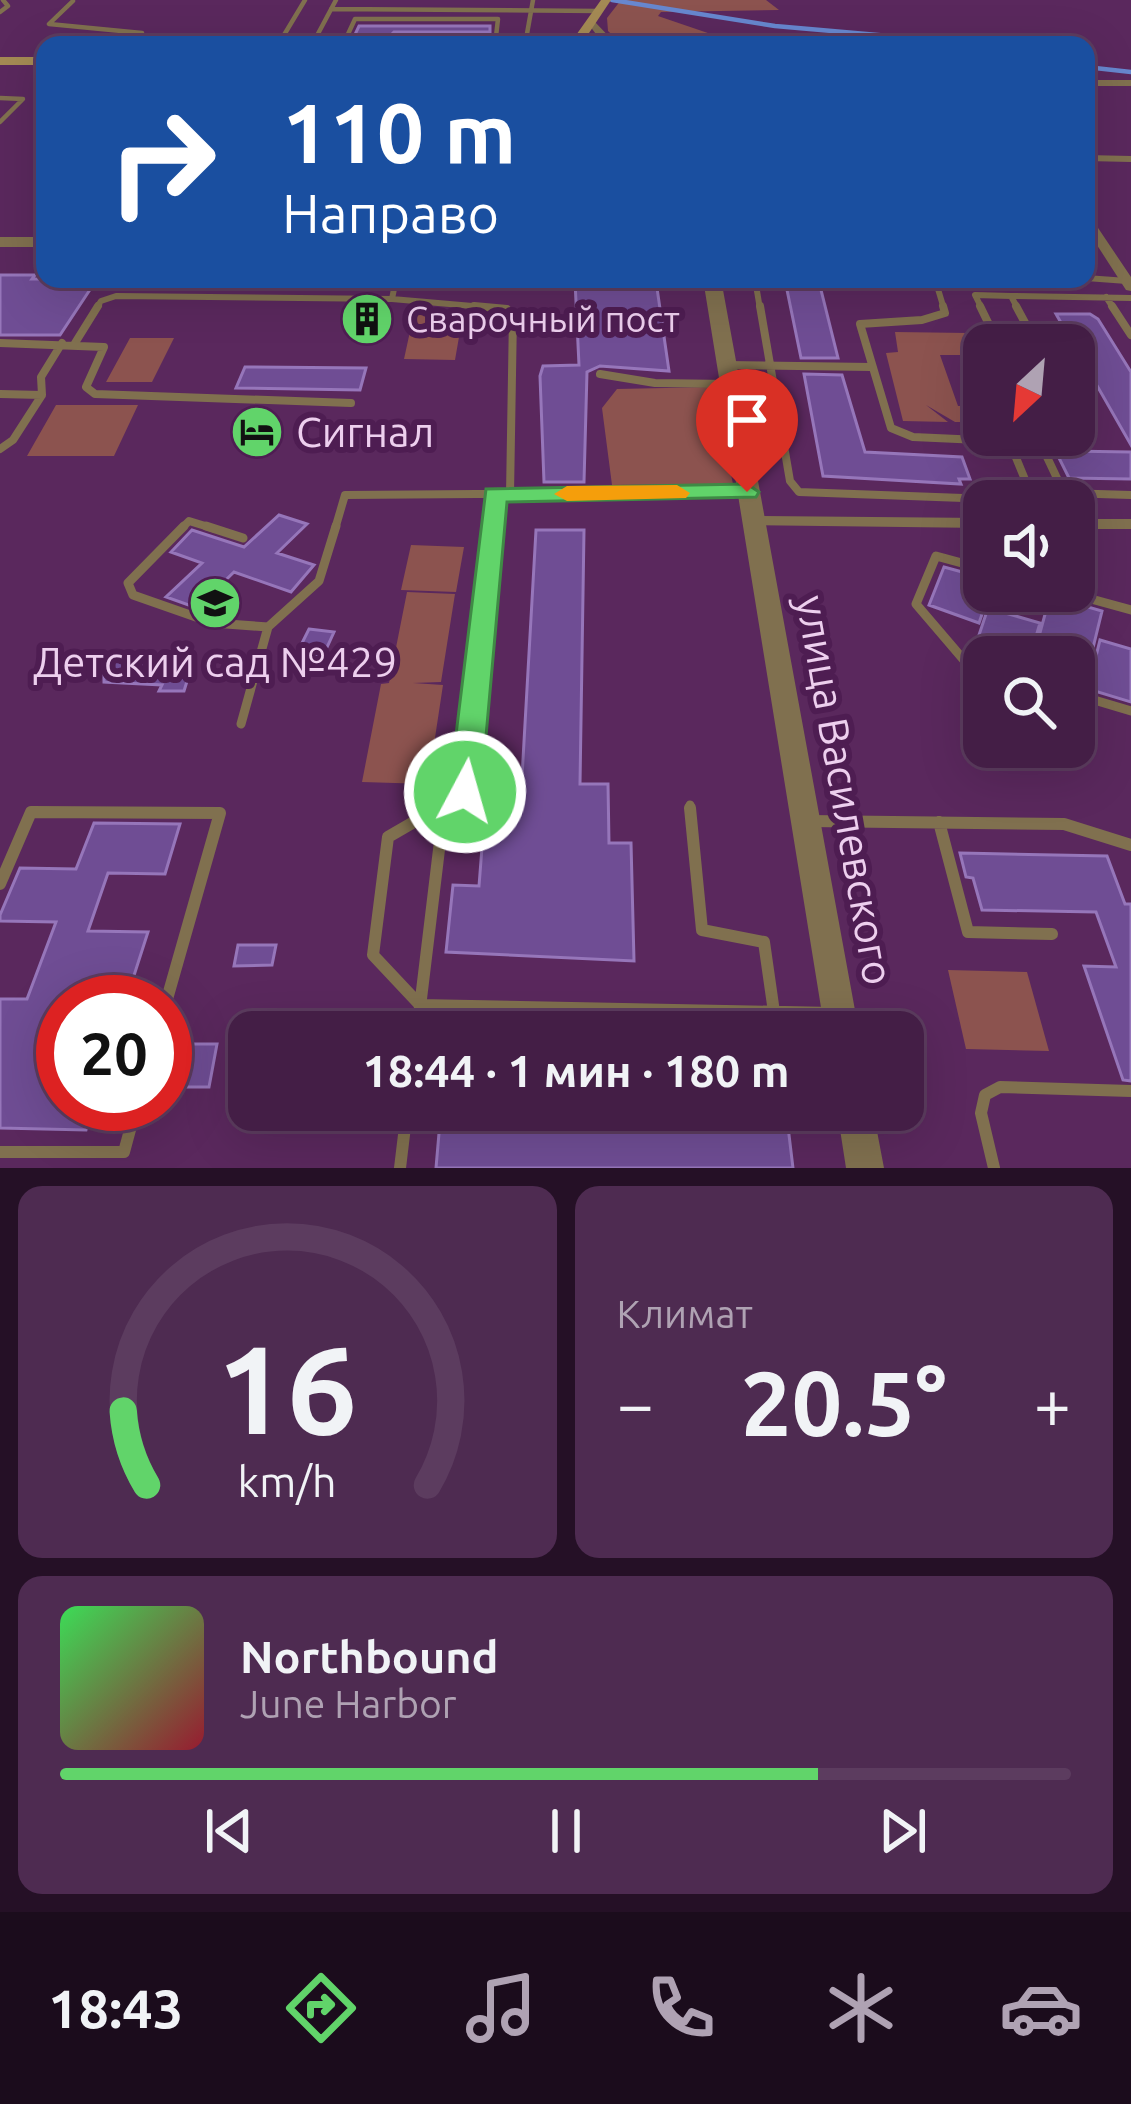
<!DOCTYPE html>
<html lang="ru">
<meta charset="utf-8">
<style>
body{margin:0;font-family:Ubuntu,sans-serif;background:#4e2b51;color:#f1f3f6;height:100vh;display:flex;flex-direction:column;font-size:45px;white-space:nowrap}
*{box-sizing:border-box;margin:0}
p{font-size:39px;color:#afa2b3}
.icon{flex:none;width:66px;height:66px;fill:none;stroke:currentColor;stroke-width:2;stroke-linecap:round;stroke-linejoin:round}
.map{position:relative;height:1168px;overflow:hidden}
.details{display:flex;flex-direction:column;gap:18px;padding:18px;background:#251026;flex:1}
.details>*{flex:none}
.top-card{position:absolute;left:36px;top:36px;width:1059px;height:252px;border-radius:24px;box-shadow:0 12px 48px #0002,0 0 0 3px #5c3c5f;background:#1a4fa0;color:#fff;overflow:hidden}
.needle{width:78px;rotate:206deg}
.buttons{position:absolute;left:963px;top:324px;display:grid;gap:24px}
.buttons a{display:grid;place-items:center;width:132px;height:132px;border-radius:24px;background:#441e46;box-shadow:0 12px 48px #0002,0 0 0 3px #5c3c5f;font-size:60px}
.speed{position:absolute;left:36px;top:975px;display:flex;gap:24px;font-size:60px;font-weight:700;text-align:center}
.speed>*{display:grid;place-content:center;width:156px;height:156px;border-radius:50%;background:#441e46;box-shadow:0 12px 48px #0002,0 0 0 3px #5c3c5f;line-height:1}
.speed .limit{border:18px solid #d22;background:#fff;color:#111}
.pin{position:absolute;display:grid;place-items:center;width:102px;height:102px;color:#fff;margin:-123px -51px;border-radius:50% 50% 50% 0;rotate:-45deg;box-shadow:0 0 12px #0007}
.pin .icon{rotate:45deg}
.me{position:absolute;width:132px;margin:-66px;rotate:6deg;stroke-linejoin:round;filter:drop-shadow(0 0 9px #0008)}
.turn{display:flex;align-items:center;gap:42px;height:252px;padding:0 48px;font-size:54px}
.turn .icon{width:156px;height:156px;stroke-width:2.5}
.turn b{display:block;font-size:84px;line-height:102px}
.big{font-size:90px;font-weight:600;line-height:1.1}
.details .card{flex:1;display:flex;flex-direction:column;justify-content:center;gap:18px;min-width:0;padding:0 42px;border-radius:24px;background:#4e2b51}
.details .dial{align-items:center;gap:0}
.dial svg{height:312px;overflow:visible;fill:none;stroke:#5c3c5f;stroke-width:7;stroke-linecap:round;text-anchor:middle}
.dial text{fill:#f1f3f6;stroke:none}
.song{display:flex;align-items:center;gap:36px}
.cover{width:144px;height:144px;border-radius:18px;background:linear-gradient(135deg,hsl(130 70% 55%),hsl(350 70% 35%))}
.played{height:12px;border-radius:6px;background:linear-gradient(90deg,#61d46a 75%,#5c3c5f 75%)}
.keys{display:flex;justify-content:space-around;direction:ltr}
.heat{display:flex;justify-content:space-between;align-items:center;font-size:66px;direction:ltr}
.details .tiles{flex:1;display:grid;gap:18px;grid-template-columns:1fr 1fr}
.card:last-child{grid-column:span 2}
.trip{position:absolute;left:228px;top:1011px;width:696px;height:120px;border-radius:24px;background:#441e46;box-shadow:0 12px 48px #0002,0 0 0 3px #5c3c5f;font-weight:600;line-height:120px;text-align:center}
.tabs{display:flex;height:192px;justify-content:space-around;align-items:center;background:#1b0c1c;color:#afa2b3}
.tabs .icon{width:84px;height:84px}
.tabs .selected{color:#61d46a}
.tabs b{font-size:54px;color:#f1f3f6}
.map>svg:first-child{display:block}
.green{fill:#8c534f}
.lines{fill:none;stroke-linecap:round;stroke-linejoin:round}
.stream{stroke:#6787cf;stroke-width:4.5}
.building{fill:#6f4d94;stroke:#9676ba;stroke-width:3}
.service-far4{stroke:#80704f;stroke-width:4.5}
.service-far3{stroke:#80704f;stroke-width:6}
.service-far2{stroke:#80704f;stroke-width:8}
.service-far1{stroke:#80704f;stroke-width:9}
.service{stroke:#80704f;stroke-width:12}
.minor{fill:#80704f;fill-rule:evenodd}
.tertiary{fill:#80704f;fill-rule:evenodd}
.secondary{fill:#a48a54;fill-rule:evenodd}
.route{fill:#61d46a;stroke:#3f8a45;stroke-width:3}
.slow{fill:#f59e0b}
.labels{text-anchor:middle;stroke-width:12;stroke-linejoin:round;paint-order:stroke}
.far-poi-label{font-size:36px;fill:#edcfee;stroke:#4e1d52;text-anchor:start}
.poi-label{font-size:42px;fill:#edcfee;stroke:#4e1d52;text-anchor:start}
.street-label{font-size:42px;fill:#edcfee;stroke:#4e1d52}
</style>
<div class="map">
<svg width="1131" height="1168" viewBox="0 0 1131 1168">
<rect width="100%" height="100%" fill="#5a285d"/>
<path class="green" d="M621,0H766L779,10L661,12L658,16L743,45H623L608,31L607,18Z
M414,313L463,314L455,360L404,359Z
M895,332L967,333L976,355H940L958,406H969L976,422H955L926,405L948,422L903,421L886,353L898,352Z
M130,338H174L152,382H106Z
M713,387L733,484L612,485L602,408L617,389Z
M56,405H138L114,456H27Z
M411,545L464,547L456,592L401,590Z
M407,592L455,594L441,682L413,683L443,685L428,784L362,782L381,684L389,683Z
M948,970L1027,972L1049,1051L966,1049Z"/>
<g class="lines">
<path class="stream" d="M612,0L775,26L992,45
M1086,67L1131,72"/>
</g>
<path class="building" d="M359,26H490V32H394L388,38L392,45H350Z
M0,275H35L32,279H97L60,335H0Z
M575,281H656L669,371L600,366L587,372L584,482H544L540,376L543,366L579,365Z
M786,285L820,286L838,358H801Z
M1056,314H1090L1098,319L1131,372V445Z
M245,367L366,368L360,390L236,388Z
M804,374L842,375L865,452L962,457L970,479H959L961,484L823,476Z
M1067,451L1131,452V479L1069,478L1057,454L1069,455Z
M279,515L307,524L277,553L314,565L291,592L234,572L197,608L166,597L202,563L171,552L192,530L244,547Z
M536,530H584L580,784H608L609,843H631L634,961L446,952L453,885L479,886L485,809L522,777Z
M944,567L984,578V591H990L979,623L929,605Z
M1050,596L1102,611L1091,656L1038,640Z
M988,608L1040,623L1030,657L973,653Z
M309,629L334,632L323,656L297,653Z
M1100,640L1131,649V702L1088,689Z
M116,661L139,665H192L184,691H159L162,685L104,682V665Z
M94,823L180,824L165,874L108,873L88,931L148,932L129,991L67,990L43,1058L63,1059V1104H93L86,1130L0,1128V999H27L56,922L0,921V915L20,868L76,869Z
M960,853L1107,856L1125,904H1131V1081L1123,1080L1084,966L1116,967L1096,912L982,910L973,878L966,877Z
M238,945H276L272,965L234,966Z
M193,1044H217L209,1087H183Z
M441,1110H786L793,1168H436Z"/>
<g class="lines">
<path class="service-far4" d="M73,1L49,24L142,33L127,45
M331,9L599,11
M0,12L8,6L3,0
M395,39H496
M198,45L232,37L258,40L257,45
M278,45L305,0
M312,45L336,0
M343,45L355,19H498L495,45
M525,45L533,0
M0,98L23,99L0,122"/>
<path class="service-far3" d="M1086,278L1127,281
M755,279L760,309
M935,279L944,309
M1106,297L1114,309
M392,299L396,279
M96,309L101,301L116,296L392,299L507,309
M982,309L975,295L1011,296
M1018,309L1011,296L1131,298"/>
<path class="service-far2" d="M474,306L507,309L513,315L510,494
M760,306L790,481L799,492L1019,500L1031,494L1064,493L1038,438L1053,435
M943,306L945,313L922,320L860,324L891,428L913,437L1002,441L1012,448L1031,494
M980,306L999,345
M1016,306L1037,345
M1112,306L1131,335
M0,343L104,347L86,387L95,394L351,403
M75,343L98,306
M726,365L871,367
M600,374L655,383L729,384
M0,394L42,395
M1074,414L1082,429L1074,431
M0,449L13,440L42,395L41,377L62,343
M1064,493L1131,495
M181,529L189,521L215,529
M335,529L345,495L747,492
M491,529L495,494"/>
<path class="service-far1" d="M184,526L128,583L133,595L213,623L268,627L319,581L336,526
M206,526L243,538
M984,569L936,556L916,604L963,659L984,666
M1062,591L1131,610
M1074,694L1131,711
M241,724L268,627
M690,805L691,811
M433,811L465,792L492,526"/>
<path class="service" d="M438,808L388,837L373,955L420,1005L833,1013
M690,808L702,930L764,942L774,1012
M809,821L1064,824L1131,845
M939,822L968,932L1052,934
M0,884L31,812L220,813L165,1006
M417,1032L441,833
M0,1152H124L137,1104
M400,1168L407,1110
M994,1168L981,1113L985,1095L1000,1087L1131,1091"/>
<path class="minor" d="M1086,80H1131V86H1086Z
M1086,155L1131,156V162L1086,161Z
M1086,215L1090,216L1131,277V291L1126,290L1086,228Z
M752,516L984,518V528L746,525L744,521L746,517Z
M1074,519H1131V529H1074Z"/>
<path class="tertiary" d="M587,22H595L617,45H604Z
M0,237H45V247H0Z
M703,279H721L859,1032H825Z
M837,1110H873L884,1168H846Z"/>
<path class="secondary" d="M601,0H611L581,45H569Z
M0,57H45V65H0Z"/>
</g>
<path class="route" d="M747,484L759,492L756,497L507,502L481,792L477,801L465,805L453,801L449,792L486,489Z"/>
<path class="slow" d="M677,485L690,493L686,498L567,501L554,494L567,486Z"/>
<defs>
<g id="building-disc" transform="scale(2.7)"><circle r="9.5" fill="#61d46a" stroke="#4e1d52"/><path d="M-4-6H4V6H1V3H-1V6H-4ZM-2.5-4.3h1.7v1.8h-1.7ZM.8-4.3h1.7v1.8H.8ZM-2.5-1h1.7V.8h-1.7ZM.8-1h1.7V.8H.8Z" fill="#111"/></g>
<g id="hotel-disc" transform="scale(2.7)"><circle r="9.5" fill="#61d46a" stroke="#4e1d52"/><path d="M-6-4.5h1.5V1H6V5H4.5V3h-9V5H-6ZM-4 0a1.8 1.8 0 1 1 3.6 0ZM.5 0V-2.5h3Q6-2.5 6 0Z" fill="#111"/></g>
<g id="school-disc" transform="scale(2.7)"><circle r="9.5" fill="#61d46a" stroke="#4e1d52"/><path d="M0-5L7-2L0 1L-7-2ZM-4 1L0 2.5L4 1V4Q0 6-4 4Z" fill="#111"/></g>
</defs>
<g fill-rule="evenodd">
<use href="#building-disc" x="367" y="319"/>
<use href="#hotel-disc" x="257" y="432"/>
<use href="#school-disc" x="215" y="603"/>
</g>
<g class="labels">
<g class="far-poi-label">
<text x="406" y="332">Сварочный пост</text>
</g>
<g class="poi-label">
<text x="296" y="447">Сигнал</text>
<text x="215" y="677" text-anchor="middle">Детский сад №429</text>
</g>
<g class="street-label">
<text transform="translate(845 790) rotate(80)" y="15">улица Василевского</text>
</g>
</g>
</svg>
<div class="buttons">
<a><svg class="needle" viewBox="-14 -14 28 28"><path d="M0-13l5 13h-10z" fill="#e53935"/><path d="M0 13l5-13h-10z" fill="#afa2b3"/></svg></a>
<a><svg class="icon" aria-label="sound" viewBox="0 0 24 24"><path d="M4 9h4l5-4v14l-5-4H4zM17 9q2 3 0 6"/></svg></a>
<a><svg class="icon" aria-label="search" viewBox="0 0 24 24"><circle cx="10" cy="10" r="6"/><path d="M15 15l6 6"/></svg></a>
</div>
<div class="speed"><div class="limit">20</div></div>
<div class="pin" style="left:747px;top:492px;background:#d93025"><svg class="icon" aria-label="arrive" viewBox="0 0 24 24"><path d="M6 21V4h12l-3 4 3 4H6"/></svg></div>
<svg class="me" style="left:465px;top:792px" viewBox="-20 -20 40 40"><circle r="17" fill="#61d46a" stroke="#fff" stroke-width="3"/><path d="M0-11L8 9 0 5-8 9z" fill="#fff"/></svg>
<div class="trip">18:44 · 1 мин · 180 m</div>
<div class="top-card">
<div class="turn"><svg class="icon" aria-label="right" viewBox="0 0 24 24"><path d="M7 20v-9h11M14 6l5 5-5 5"/></svg><div><b>110 m</b>Направо</div></div>
</div>
</div>
<section class="details">
<div class="tiles">
<div class="card dial"><svg viewBox="0 0 100 80">
<path d="M14 69A42 42 0 1 1 86 69"/>
<path d="M14 69A42 42 0 0 1 8 50" stroke="#61d46a"/>
<text x="50" y="56" font-size="32" font-weight="700">16</text>
<text x="50" y="72" font-size="11">km/h</text>
</svg></div>
<div class="card"><p>Климат</p>
<div class="heat"><a>−</a><b class="big">20.5°</b><a>+</a></div>
</div>
<div class="card">
<div class="song"><i class="cover"></i><div><b>Northbound</b><p>June Harbor</p></div></div>
<div class="played"></div>
<div class="keys"><svg class="icon" aria-label="previous" viewBox="0 0 24 24"><path d="M18 5L8 12l10 7zM5 5v14"/></svg><svg class="icon" aria-label="pause" viewBox="0 0 24 24"><path d="M8 5v14M16 5v14"/></svg><svg class="icon" aria-label="next" viewBox="0 0 24 24"><path d="M6 5l10 7-10 7zM19 5v14"/></svg></div>
</div>
</div>
</section>
<nav class="tabs">
<b>18:43</b>
<svg class="icon selected" aria-label="directions" viewBox="0 0 24 24"><path d="M12 3l9 9-9 9-9-9zM9 14v-3h6M13 9l2 2-2 2"/></svg>
<svg class="icon" aria-label="music" viewBox="0 0 24 24"><path d="M9 18V5l10-2v13"/><circle cx="6" cy="18" r="3"/><circle cx="16" cy="16" r="3"/></svg>
<svg class="icon" aria-label="phone" viewBox="0 0 24 24"><path d="M5 4h4l2 5-3 2q2 4 5 5l2-3 5 2v4C11 20 4 13 5 4z"/></svg>
<svg class="icon" aria-label="climate" viewBox="0 0 24 24"><path d="M12 3v18M4 7l16 10M4 17L20 7"/></svg>
<svg class="icon" aria-label="car" viewBox="0 0 24 24"><path d="M5 17H2v-5l4-1 3-4h7l3 4 3 1v5h-3M9 17h6M6 11h13"/><circle cx="7" cy="17" r="2"/><circle cx="17" cy="17" r="2"/></svg>
</nav>
